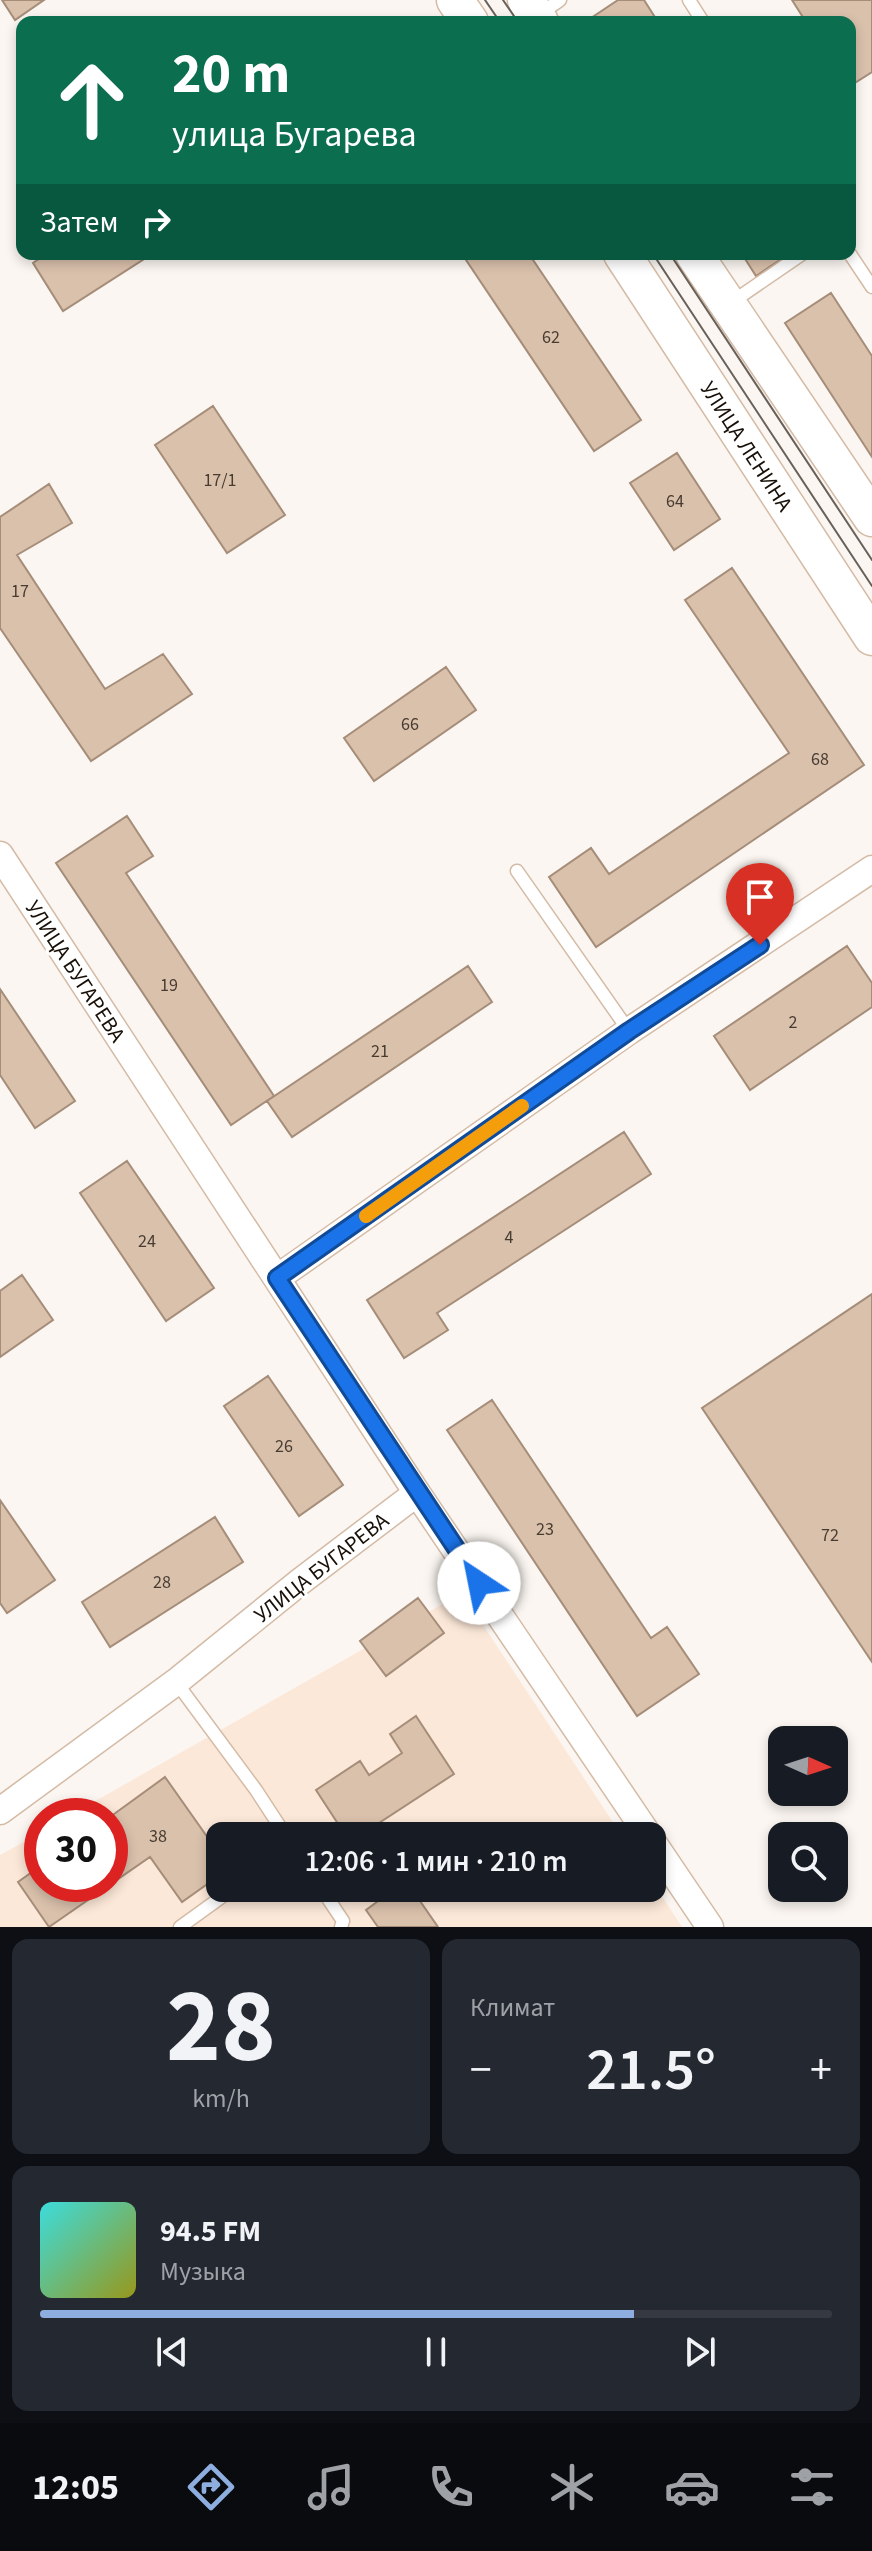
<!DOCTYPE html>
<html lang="ru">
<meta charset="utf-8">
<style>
body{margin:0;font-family:"Source Sans 3",sans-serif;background:#242831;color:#f1f3f6;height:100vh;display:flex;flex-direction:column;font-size:30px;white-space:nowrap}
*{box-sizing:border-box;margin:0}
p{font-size:26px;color:#9ea1a6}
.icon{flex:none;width:44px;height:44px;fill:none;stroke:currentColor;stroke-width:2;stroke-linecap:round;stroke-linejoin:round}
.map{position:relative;height:1927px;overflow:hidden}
.details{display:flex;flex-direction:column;gap:12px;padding:12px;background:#0d0f14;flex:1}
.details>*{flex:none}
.top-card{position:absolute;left:16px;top:16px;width:840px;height:244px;border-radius:16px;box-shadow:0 4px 12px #0003;background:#0b6e4f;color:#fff;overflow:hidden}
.needle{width:52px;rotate:93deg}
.controls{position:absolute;left:768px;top:1726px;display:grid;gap:16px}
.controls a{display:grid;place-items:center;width:80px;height:80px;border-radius:16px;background:#171b24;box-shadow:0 4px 12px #0003;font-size:40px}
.speed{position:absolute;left:24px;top:1798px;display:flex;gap:16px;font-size:40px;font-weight:700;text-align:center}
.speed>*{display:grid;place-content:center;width:104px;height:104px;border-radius:50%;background:#171b24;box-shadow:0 4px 12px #0003;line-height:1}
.speed .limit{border:12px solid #d22;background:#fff;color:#111}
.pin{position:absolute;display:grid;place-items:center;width:68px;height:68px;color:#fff;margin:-82px -34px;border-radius:50% 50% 50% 0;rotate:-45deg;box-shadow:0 0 8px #0007}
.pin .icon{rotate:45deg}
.me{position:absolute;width:88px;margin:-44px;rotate:326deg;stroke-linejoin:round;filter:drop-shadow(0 0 6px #0008)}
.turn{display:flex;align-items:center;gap:28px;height:168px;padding:0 24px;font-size:36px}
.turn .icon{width:104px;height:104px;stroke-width:2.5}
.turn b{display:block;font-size:56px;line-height:68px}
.then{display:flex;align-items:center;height:76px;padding:0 24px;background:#0003;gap:16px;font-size:30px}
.big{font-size:60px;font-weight:600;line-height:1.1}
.details .tile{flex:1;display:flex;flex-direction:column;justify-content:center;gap:12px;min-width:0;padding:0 28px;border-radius:16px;background:#242831}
.details .dial{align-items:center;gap:0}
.dial b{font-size:104px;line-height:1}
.song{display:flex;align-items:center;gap:24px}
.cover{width:96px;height:96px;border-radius:12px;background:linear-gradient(135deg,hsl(180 70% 55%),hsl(60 70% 35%))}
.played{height:8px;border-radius:4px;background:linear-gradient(90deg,#8faee0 75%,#363941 75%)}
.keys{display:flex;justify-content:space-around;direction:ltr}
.heat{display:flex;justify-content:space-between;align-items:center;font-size:44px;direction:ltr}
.details .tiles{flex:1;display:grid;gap:12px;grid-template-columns:1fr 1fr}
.tile:last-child{grid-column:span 2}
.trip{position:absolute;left:206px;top:1822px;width:460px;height:80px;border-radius:16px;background:#171b24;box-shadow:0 4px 12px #0003;font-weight:600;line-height:80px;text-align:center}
.tab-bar{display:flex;height:128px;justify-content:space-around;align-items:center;background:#090b0e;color:#9ea1a6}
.tab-bar .icon{width:56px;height:56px}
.tab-bar .on{color:#8faee0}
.tab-bar b{font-size:36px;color:#f1f3f6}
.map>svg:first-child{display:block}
.built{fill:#fce8d8}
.building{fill:#dac1ac;stroke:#a58d79;stroke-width:2}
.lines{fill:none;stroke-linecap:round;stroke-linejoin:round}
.service-casing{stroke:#d4bba6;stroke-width:15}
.minor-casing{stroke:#d4bba6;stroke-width:29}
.secondary-casing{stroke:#d4bba6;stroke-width:39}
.service{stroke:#fff;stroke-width:12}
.minor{stroke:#fff;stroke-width:26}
.secondary{stroke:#fff;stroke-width:36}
.tram{stroke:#68615a;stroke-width:2}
.route-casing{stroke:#114b97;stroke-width:20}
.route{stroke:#1a73e8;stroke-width:14}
.slow{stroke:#f59e0b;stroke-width:14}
.labels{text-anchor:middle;stroke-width:6;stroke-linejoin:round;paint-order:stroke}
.number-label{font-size:18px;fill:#483c31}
.street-label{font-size:22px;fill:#181008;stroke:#fff}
</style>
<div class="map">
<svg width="872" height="1927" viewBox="0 0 872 1927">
<rect width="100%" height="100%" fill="#fbf6f1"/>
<path class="built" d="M462,1593L622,1836H220V1888H652V1881L682,1927H0V1855L42,1832V1884H110V1816H69Z"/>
<path class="building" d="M2,0H44L15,20Z
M618,0H644L658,22H589L588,20Z
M792,0H872V72L850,86V22H806Z
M46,254H152L63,311L33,263Z
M462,254H529L641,420L594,451Z
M742,254H789L756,276Z
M831,293L872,356V457L785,323Z
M213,406L285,515L227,553L155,445Z
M677,453L720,519L674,550L630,483Z
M49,484L72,523L17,555L105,689L163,654L192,694L91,761L0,628V517Z
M732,568L864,765L596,947L549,877L591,848L609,874L789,753L685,600Z
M446,667L476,710L374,781L344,738Z
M127,816L153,856L126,873L274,1096L231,1125L56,863Z
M847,946L872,983V1007L750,1090L714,1036Z
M468,966L492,1002L292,1137L267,1101Z
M0,989L75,1101L35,1128L0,1075Z
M624,1132L651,1174L437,1313L448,1330L404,1358L367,1300Z
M127,1161L214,1288L166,1321L80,1193Z
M22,1275L53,1320L0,1357V1291Z
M872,1294V1662L702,1408Z
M268,1376L343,1485L299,1516L224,1406Z
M492,1400L651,1638L667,1627L699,1674L637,1716L447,1430Z
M0,1500L55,1580L7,1613L0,1603Z
M215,1517L243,1562L110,1647L82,1602Z
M418,1598L444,1633L386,1676L360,1641Z
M416,1716L454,1774L359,1836H346L316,1790L360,1761L369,1775L402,1753L390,1734Z
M165,1777L220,1855V1875L182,1902L150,1857L49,1927L18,1882L42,1865V1884H110V1817Z
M396,1888H411L438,1927H378L366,1910Z"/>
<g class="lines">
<g class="service-casing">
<path id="service" d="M689,0L703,22
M540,14L560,0
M850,254L872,287
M732,302L802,254
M517,871L629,1031
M176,1682L256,1790L286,1836
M321,1888L343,1921L341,1927
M180,1927L234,1888"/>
</g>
<g class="minor-casing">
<path id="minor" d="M0,855L417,1493L301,1581L176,1682L0,1811
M277,1278L629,1031L872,869
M417,1493L649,1836
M652,1841L710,1927"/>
</g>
<g class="secondary-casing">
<path id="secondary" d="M455,0L470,22
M526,0L540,22
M622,254L872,637
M694,254L872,518"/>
</g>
<use href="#service" class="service"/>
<use href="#minor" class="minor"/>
<use href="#secondary" class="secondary"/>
<path class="tram" d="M485,0L500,22
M503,0L518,22
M653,254L872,586
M670,254L872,560"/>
</g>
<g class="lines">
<g class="route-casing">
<path id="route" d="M479,1583L277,1278L629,1031L760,945"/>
</g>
<use href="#route" class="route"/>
<path class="slow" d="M366,1216L522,1106"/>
</g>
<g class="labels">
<g class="number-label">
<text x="551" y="343">62</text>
<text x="220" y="486">17/1</text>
<text x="675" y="507">64</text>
<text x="20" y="597">17</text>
<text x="410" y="730">66</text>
<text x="820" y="765">68</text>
<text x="169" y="991">19</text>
<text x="793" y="1028">2</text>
<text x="380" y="1057">21</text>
<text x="509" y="1243">4</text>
<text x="147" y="1247">24</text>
<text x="284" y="1452">26</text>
<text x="545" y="1535">23</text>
<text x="830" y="1541">72</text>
<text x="162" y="1588">28</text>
<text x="158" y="1842">38</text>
</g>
<g class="street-label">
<text transform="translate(747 446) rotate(57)" y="8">УЛИЦА ЛЕНИНА</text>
<text transform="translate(76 971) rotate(57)" y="8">УЛИЦА БУГАРЕВА</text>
<text transform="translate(321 1567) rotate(-38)" y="8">УЛИЦА БУГАРЕВА</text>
</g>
</g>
</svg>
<div class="controls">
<a><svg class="needle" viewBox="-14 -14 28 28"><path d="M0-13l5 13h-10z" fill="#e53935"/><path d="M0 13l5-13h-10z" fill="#9ea1a6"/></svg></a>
<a><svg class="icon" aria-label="search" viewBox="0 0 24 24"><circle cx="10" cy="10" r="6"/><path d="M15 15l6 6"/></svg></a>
</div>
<div class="speed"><div class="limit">30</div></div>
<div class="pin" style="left:760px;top:945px;background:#d93025"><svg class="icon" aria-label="arrive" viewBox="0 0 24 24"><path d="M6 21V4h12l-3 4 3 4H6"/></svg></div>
<svg class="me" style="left:479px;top:1583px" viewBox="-20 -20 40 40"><circle r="19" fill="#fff"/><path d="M0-13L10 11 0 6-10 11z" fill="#1a73e8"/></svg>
<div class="trip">12:06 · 1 мин · 210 m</div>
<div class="top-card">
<div class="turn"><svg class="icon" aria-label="ahead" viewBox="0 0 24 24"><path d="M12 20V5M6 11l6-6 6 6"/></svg><div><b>20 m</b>улица Бугарева</div></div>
<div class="then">Затем<svg class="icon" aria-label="right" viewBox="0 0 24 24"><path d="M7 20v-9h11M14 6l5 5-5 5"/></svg></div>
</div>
</div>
<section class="details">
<div class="tiles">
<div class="tile dial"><b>28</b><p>km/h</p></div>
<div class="tile"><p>Климат</p>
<div class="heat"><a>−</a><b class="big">21.5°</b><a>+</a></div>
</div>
<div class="tile">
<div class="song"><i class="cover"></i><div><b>94.5 FM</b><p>Музыка</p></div></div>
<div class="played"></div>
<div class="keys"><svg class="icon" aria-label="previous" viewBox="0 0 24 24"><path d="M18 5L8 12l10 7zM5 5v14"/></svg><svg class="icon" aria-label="pause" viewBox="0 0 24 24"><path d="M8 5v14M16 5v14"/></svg><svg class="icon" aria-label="next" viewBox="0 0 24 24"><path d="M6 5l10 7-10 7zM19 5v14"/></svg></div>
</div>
</div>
</section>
<nav class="tab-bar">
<b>12:05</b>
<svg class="icon on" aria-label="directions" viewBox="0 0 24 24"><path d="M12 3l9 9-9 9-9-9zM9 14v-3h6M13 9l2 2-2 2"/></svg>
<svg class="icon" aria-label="music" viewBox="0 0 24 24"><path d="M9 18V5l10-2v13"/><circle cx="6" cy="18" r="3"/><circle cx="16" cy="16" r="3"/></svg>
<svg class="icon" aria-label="phone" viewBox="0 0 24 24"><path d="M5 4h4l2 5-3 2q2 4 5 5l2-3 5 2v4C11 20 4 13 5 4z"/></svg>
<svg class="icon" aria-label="climate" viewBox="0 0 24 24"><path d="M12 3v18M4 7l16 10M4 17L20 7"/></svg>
<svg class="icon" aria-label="car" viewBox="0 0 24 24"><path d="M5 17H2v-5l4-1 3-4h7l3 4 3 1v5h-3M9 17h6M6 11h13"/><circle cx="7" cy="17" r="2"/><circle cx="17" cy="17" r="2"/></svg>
<svg class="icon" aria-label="filters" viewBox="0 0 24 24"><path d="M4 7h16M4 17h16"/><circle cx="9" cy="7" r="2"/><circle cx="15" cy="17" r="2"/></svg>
</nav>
